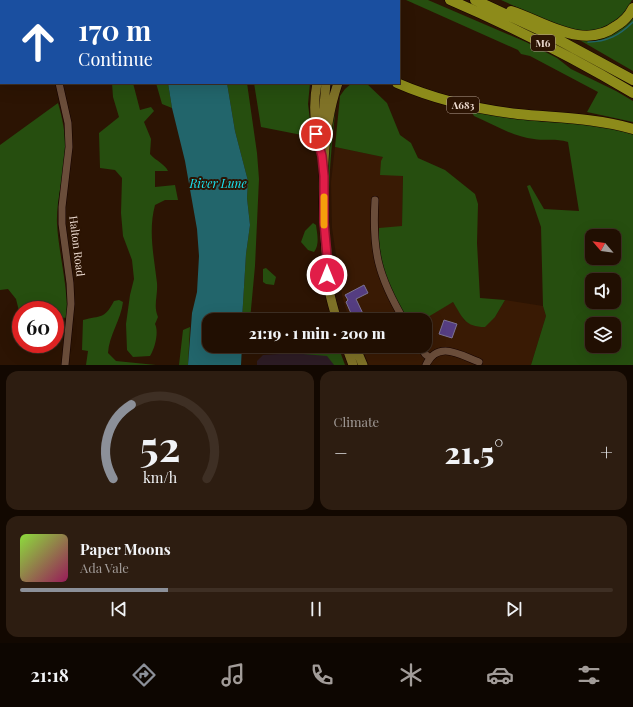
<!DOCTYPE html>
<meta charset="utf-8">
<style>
body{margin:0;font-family:"Playfair Display",serif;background:#2d1d11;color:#f1f3f6;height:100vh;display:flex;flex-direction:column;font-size:15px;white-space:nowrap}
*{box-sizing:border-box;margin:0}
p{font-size:13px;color:#a29c99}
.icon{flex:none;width:22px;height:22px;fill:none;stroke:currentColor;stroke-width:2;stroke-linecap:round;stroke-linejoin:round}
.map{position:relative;height:365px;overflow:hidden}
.drawer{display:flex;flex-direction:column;gap:6px;padding:6px;background:#120801;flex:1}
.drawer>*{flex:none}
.banner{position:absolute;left:0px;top:0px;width:400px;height:84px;box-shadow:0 4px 16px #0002,0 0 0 1px #3e2f24;background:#1a4fa0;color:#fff;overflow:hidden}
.needle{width:26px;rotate:298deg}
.controls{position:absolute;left:585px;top:229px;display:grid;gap:8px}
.controls a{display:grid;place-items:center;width:36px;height:36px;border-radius:8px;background:#210f02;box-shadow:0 4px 16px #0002,0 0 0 1px #3e2f24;font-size:20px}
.speed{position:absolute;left:12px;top:301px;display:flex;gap:8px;font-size:20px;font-weight:700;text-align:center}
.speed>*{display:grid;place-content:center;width:52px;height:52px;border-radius:50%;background:#210f02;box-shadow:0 4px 16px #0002,0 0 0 1px #3e2f24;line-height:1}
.speed .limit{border:6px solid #d22;background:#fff;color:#111}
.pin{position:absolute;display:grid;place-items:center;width:34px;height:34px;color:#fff;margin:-17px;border:2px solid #fff;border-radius:50%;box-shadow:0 1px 4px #0007}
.me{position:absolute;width:44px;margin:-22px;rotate:0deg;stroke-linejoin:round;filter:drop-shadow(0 0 3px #0008)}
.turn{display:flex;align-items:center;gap:14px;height:84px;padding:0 12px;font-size:18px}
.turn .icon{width:52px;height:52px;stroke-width:2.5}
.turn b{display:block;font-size:28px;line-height:34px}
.big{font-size:30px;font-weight:800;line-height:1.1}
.drawer .card{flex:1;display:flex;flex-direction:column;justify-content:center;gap:6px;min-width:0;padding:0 14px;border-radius:12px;background:#2d1d11}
.drawer .dial{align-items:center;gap:0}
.dial svg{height:104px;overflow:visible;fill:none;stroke:#3e2f24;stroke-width:7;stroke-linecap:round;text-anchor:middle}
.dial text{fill:#f1f3f6;stroke:none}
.song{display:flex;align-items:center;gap:12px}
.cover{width:48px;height:48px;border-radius:6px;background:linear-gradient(135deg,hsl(90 70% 55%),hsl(330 70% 35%))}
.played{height:4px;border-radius:2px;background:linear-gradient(90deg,#8c9099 25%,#3e2f24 25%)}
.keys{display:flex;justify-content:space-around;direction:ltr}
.heat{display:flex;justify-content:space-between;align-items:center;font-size:22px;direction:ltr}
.drawer .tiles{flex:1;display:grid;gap:6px;grid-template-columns:1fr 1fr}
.card:last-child{grid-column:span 2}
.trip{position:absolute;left:202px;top:313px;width:230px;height:40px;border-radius:12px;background:#210f02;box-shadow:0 4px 16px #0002,0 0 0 1px #3e2f24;font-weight:800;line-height:40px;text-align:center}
.tabs{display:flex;height:64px;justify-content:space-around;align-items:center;background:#0d0601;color:#a29c99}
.tabs .icon{width:28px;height:28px}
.tabs .on{color:#8c9099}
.tabs b{font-size:18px;color:#f1f3f6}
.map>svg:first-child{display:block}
.built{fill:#391a04}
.industrial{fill:#2d1c25}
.green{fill:#264e0f;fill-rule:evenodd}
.water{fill:#22656b}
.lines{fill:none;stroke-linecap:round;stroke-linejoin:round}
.stream{stroke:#22656b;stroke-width:1.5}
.building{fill:#553d81;stroke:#7c7393}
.minor-casing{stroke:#130100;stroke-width:8}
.major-casing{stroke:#130100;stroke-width:10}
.highway-casing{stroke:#130100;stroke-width:11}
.minor{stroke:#6a4d3a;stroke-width:7}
.major{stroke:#7f7227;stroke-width:9}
.highway{stroke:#8d8b1a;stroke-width:10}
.route-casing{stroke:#92132f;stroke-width:10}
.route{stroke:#e11d48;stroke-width:7}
.slow{stroke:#f59e0b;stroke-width:7}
.labels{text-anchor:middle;stroke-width:4;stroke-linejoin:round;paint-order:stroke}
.shield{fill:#2c1403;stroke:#b4a093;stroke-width:1}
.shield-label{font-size:10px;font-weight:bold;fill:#eedcd1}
.street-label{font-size:11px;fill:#eedcd1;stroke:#2c1403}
.water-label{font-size:12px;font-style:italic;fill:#17e6f4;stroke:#2c1403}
</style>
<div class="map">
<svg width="633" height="365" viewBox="0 0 633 365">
<rect width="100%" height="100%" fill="#2c1403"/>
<path class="built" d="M335,147L384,157L403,175L402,226L378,245L387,284L408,320H349L342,295L332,228L331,182Z
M505,300L543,306L546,316L531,365H369L360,346H425V320H423L443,307L453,302L465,321L495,317Z"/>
<path class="industrial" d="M318,346L343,365H257V361L263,355L279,354Z"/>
<path class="green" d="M406,0H428L526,42L557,58L571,69L616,91L633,101V122L587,112L598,92L530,56L521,54L518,50Z
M501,0H632L623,15L609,26L593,32L568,30Z
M633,14V71L576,38L588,39Z
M112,83H133L140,110L151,107L154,111L144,122L151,139L150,154C156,161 165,164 168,171H155V187L175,185L178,200H165L155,205C148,231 154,257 157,283C158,295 153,306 158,317L155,324C159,332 155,348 150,356L133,357L127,350L126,324L130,295L134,279L132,260L123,236L121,213L122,178L115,170L100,168L99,133L119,117L113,97Z
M156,83H168L172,108L162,104Z
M227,83H247L257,153L259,179L255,266L250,320H242L246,254L250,225L247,198L248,181L235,131Z
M254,83H310L308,104L312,137L261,127Z
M352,83H366L387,103L400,135L411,143L418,158L445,170L475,194L478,204L477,243L480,298L505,300L495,317L485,327C465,327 463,318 453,302L423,320H408C401,309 392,297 387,284C381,267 378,247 379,228L402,226L403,176L380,175L381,161L383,157L335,147L340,96L345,89Z
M337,96C330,160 322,227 339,290H337L328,232L327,146Z
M58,103C63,120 66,136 65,154C64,177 56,200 57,224C59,256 68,285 67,318L55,317V310H21V315H20L16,299L8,289L0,290V145Z
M471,111L545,122L575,123L605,127L633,134V365H531L546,316L543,306L541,227L527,186L530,185L544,209L579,211L568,142C555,138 547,141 534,139C513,137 493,124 474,116ZM592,236H614V258H592ZM592,280H614V302H592ZM592,324H614V346H592Z
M313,223L316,225C317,233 320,245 314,252L308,250L301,242L305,231Z
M266,268L276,277L274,285L266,284L263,282V269Z
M119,300L123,302C121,320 109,335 108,353L116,361L156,365H86L88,351L82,350L83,320C101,315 104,320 114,301Z
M190,327L188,365H179L183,330Z
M280,346H338L345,365H334L327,356L279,352Z"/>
<path class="water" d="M168,83H227L235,131L248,181L247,198L250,225L246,254L242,320H209V346H242L241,365H188L192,313L197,292L199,256L197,229L185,161L172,108Z"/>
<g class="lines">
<path class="stream" d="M588,42C607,42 620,35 633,22"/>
</g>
<path class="building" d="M364,285L368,293L356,299L366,320H354L346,302L348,300L345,295Z
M444,320L457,324L452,338L439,334Z"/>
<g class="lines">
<g class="minor-casing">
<path id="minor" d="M34,0V1
M59,83L68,123L69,147L62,207V224L70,283L71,304L65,365
M375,200C372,251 378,276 404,320
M420,346L425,354L430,358
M426,365C438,340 460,355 479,362"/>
</g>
<g class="major-casing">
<path id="major" d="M378,1V0
M317,83C312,108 315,131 322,155
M322,129L326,83
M337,320C332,304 327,286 326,269C325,263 327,257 326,251C322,197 320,135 338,83
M346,346L353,365
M355,346L363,365"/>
</g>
<g class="highway-casing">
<path id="highway" d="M261,0L263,1
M286,0L288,1
M450,0C513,27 574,58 633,93
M475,0L544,32L633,80
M367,1L368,0
M511,11C544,21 583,51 616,26C623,22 629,16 633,8
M397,83C436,100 476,109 518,114C557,118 595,118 633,129"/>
</g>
<use href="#minor" class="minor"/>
<use href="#major" class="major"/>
<use href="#highway" class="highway"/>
</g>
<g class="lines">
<g class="route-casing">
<path id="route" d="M316,134L322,156L324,176V222L327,256L325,268L327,275"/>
</g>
<use href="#route" class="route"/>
<path class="slow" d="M324,197V225"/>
</g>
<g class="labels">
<g class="shield">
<rect x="531" y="35" width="24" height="16" rx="3"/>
<rect x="447" y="97" width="32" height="16" rx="3"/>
</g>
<g class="shield-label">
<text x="543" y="47">M6</text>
<text x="463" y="109">A683</text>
</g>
<g class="street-label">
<text transform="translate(77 246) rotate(83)" y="4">Halton Road</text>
</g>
<g class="water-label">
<text x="218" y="188">River Lune</text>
</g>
</g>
</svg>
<div class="controls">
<a><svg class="needle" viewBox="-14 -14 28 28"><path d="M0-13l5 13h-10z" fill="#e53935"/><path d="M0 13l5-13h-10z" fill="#a29c99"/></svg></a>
<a><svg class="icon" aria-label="sound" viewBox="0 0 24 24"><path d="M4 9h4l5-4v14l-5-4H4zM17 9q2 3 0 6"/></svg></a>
<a><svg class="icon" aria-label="layers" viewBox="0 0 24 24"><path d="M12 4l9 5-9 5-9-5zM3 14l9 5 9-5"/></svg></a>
</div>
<div class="speed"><div class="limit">60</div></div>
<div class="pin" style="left:316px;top:134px;background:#d93025"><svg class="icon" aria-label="arrive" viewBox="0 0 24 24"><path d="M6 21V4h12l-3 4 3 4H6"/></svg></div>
<svg class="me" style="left:327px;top:275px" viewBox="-20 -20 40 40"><circle r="17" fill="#e11d48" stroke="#fff" stroke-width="3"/><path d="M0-11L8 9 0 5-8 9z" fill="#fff"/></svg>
<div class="trip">21:19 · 1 min · 200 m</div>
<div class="banner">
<div class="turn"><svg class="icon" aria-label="ahead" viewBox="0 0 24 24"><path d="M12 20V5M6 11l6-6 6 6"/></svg><div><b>170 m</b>Continue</div></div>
</div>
</div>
<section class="drawer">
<div class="tiles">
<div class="card dial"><svg viewBox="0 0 100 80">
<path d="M14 69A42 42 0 1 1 86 69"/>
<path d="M14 69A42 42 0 0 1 28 12" stroke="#8c9099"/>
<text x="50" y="56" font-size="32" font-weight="700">52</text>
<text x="50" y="72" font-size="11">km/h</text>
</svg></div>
<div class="card"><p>Climate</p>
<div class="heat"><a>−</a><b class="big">21.5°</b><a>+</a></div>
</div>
<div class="card">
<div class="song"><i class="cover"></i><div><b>Paper Moons</b><p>Ada Vale</p></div></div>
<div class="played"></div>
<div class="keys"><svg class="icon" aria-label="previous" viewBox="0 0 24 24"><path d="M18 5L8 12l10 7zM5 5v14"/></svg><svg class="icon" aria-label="pause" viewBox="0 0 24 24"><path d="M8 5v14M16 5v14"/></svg><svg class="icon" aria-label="next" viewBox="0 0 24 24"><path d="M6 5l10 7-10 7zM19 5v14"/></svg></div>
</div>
</div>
</section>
<nav class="tabs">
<b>21:18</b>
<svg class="icon on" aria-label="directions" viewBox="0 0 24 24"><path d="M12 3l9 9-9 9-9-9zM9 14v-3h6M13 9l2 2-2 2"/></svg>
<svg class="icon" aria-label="music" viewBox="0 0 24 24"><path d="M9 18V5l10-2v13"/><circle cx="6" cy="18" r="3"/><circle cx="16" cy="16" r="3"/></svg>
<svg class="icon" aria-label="phone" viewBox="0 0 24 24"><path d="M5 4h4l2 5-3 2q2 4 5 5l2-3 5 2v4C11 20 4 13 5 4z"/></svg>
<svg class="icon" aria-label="climate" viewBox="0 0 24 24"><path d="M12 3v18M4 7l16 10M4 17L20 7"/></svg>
<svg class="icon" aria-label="car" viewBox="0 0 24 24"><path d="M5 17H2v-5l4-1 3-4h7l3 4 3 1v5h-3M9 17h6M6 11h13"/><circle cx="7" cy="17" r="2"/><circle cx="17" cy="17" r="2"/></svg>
<svg class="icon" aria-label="filters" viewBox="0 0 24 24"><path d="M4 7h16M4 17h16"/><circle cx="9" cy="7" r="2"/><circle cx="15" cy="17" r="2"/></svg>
</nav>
